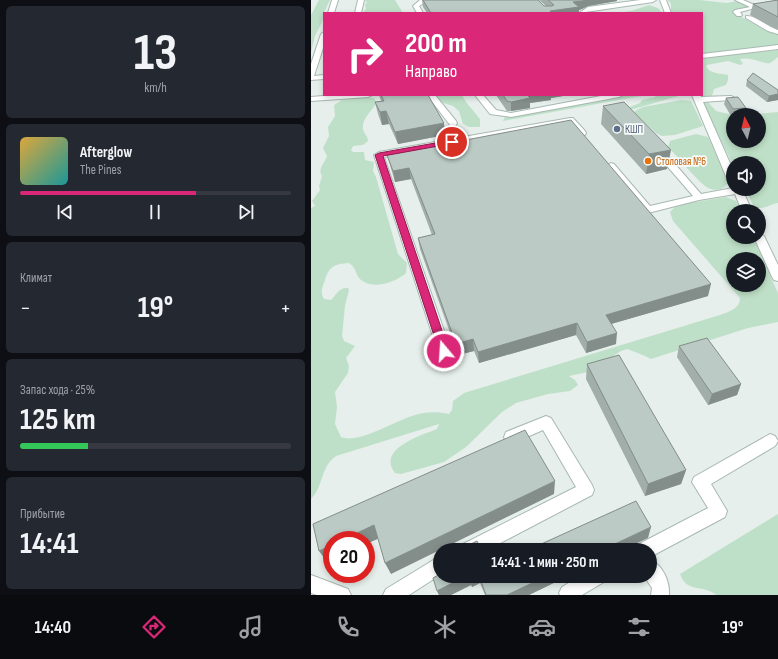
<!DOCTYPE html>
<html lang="ru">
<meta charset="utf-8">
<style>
body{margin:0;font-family:"Sofia Sans Condensed",sans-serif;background:#242831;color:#f1f3f6;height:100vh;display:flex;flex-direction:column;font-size:15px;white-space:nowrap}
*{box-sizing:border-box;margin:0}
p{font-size:13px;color:#9ea1a6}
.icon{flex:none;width:22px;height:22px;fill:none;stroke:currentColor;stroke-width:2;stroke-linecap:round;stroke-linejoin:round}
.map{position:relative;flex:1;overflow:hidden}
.details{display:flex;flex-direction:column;gap:6px;padding:6px;background:#0d0f14;width:311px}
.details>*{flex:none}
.guide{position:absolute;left:12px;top:12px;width:380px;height:84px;border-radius:0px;box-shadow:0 2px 6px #0003;background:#db2777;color:#fff;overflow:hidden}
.needle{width:26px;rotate:353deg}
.tools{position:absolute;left:415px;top:108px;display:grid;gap:8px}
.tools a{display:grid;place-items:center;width:40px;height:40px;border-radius:50%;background:#171b24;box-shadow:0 2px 6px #0003;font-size:20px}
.speed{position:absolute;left:12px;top:531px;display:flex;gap:8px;font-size:20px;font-weight:700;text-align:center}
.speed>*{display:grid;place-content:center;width:52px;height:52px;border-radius:50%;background:#171b24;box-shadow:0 2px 6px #0003;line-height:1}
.speed .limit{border:6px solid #d22;background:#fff;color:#111}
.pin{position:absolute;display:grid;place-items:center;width:34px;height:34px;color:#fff;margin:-17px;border:2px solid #fff;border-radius:50%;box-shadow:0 1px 4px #0007}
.me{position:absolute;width:44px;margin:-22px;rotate:342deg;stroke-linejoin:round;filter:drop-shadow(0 0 3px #0008)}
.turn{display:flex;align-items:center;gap:14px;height:84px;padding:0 16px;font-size:18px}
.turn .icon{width:52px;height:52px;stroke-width:2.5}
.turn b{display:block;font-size:28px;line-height:34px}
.big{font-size:30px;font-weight:700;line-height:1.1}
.details .widget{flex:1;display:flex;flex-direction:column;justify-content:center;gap:6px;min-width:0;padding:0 14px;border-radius:6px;background:#242831}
.details .dial{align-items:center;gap:0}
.dial b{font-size:52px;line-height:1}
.song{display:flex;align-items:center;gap:12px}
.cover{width:48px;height:48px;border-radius:6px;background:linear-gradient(135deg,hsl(40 70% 55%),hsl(180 70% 35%))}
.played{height:4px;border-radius:2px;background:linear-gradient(90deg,#db2777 65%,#363941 65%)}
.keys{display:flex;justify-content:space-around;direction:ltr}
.heat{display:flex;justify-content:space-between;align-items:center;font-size:22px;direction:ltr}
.charge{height:6px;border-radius:3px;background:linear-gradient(90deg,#34c759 25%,#363941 0)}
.trip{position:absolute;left:122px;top:543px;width:224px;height:40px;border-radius:20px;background:#171b24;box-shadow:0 2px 6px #0003;font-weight:700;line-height:40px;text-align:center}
.menu{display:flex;height:64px;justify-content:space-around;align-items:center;background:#090b0e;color:#9ea1a6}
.menu .icon{width:28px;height:28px}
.menu .current{color:#db2777}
.menu b{font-size:18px;color:#f1f3f6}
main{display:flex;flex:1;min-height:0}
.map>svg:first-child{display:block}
.green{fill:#bfe0c8;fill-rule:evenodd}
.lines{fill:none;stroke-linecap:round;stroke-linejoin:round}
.minor-casing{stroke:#a8b8b2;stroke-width:2}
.minor{fill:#fff;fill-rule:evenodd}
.wall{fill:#a1aea9}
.shaded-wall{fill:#838d89}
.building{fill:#bbcac4;stroke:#838d89}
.route{fill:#db2777;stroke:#8e194d}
.service-dot{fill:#5c6f8a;stroke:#f7fbf9;stroke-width:1.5}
.food-dot{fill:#e8710a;stroke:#f7fbf9;stroke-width:1.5}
.labels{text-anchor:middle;stroke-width:3.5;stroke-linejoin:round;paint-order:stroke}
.far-service-label{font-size:11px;fill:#4e5e75;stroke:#f7fbf9;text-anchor:start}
.far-food-label{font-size:11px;fill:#c56008;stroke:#f7fbf9;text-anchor:start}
</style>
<main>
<section class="details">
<div class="widget dial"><b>13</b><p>km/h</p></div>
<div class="widget">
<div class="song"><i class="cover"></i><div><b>Afterglow</b><p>The Pines</p></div></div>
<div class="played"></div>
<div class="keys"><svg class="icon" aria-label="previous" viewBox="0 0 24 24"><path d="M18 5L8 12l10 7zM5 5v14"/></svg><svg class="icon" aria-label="pause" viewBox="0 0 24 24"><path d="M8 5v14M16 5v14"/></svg><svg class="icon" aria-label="next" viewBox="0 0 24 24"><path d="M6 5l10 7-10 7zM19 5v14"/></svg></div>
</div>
<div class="widget"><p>Климат</p>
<div class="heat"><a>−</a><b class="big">19°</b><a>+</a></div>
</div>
<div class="widget"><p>Запас хода · 25%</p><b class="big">125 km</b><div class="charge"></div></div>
<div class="widget"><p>Прибытие</p><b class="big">14:41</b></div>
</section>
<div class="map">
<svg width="467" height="595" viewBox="0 0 467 595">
<rect width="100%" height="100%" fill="#e6efeb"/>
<path class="green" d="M8,0H19L13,12L11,22L4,36L0,52V15Z
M54,0H84L92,13H52L55,9L54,4L56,3Z
M357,0H389L415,3L428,1L441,7L424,11L425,14L456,30L467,33V46L391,55V13H360V4Z
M338,5L347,8L351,13H303L320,11Z
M467,50V57C464,59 461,62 459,63C455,65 440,56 429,59L432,64L429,65L417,61L396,65L395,66C398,74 409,73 417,75V80L415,85L403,89L401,96L393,97L389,95H391V58Z
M126,95H151L155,102L169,119V127H158L152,124L148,111L142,106L132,103L126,97Z
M315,95H336L192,121L194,117Z
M345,95H371L319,110L316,108L329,103L331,100L344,97Z
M51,97L63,98L66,103C60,112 51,118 52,129C53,134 57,136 57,141L52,145L42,146L40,150L42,152H53L54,160L63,162L62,171L65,177L87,254L96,263L95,273C86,282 62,290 50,280C44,275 46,268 38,263C24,264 18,266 14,280C11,288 9,292 13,299L20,300C25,295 28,287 37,288L38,290L34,306L31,336L33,341L44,346L35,358L38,366L37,373L24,392L26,407L24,424L30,437C46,444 81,423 98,417C110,412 125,411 138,414L141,410L142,401L153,393L409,315C417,312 429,309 429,298L362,221L359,212L366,205L415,197L425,201L430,211H422V237H442L467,293V322L437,328L340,359C333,355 324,352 316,349L310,351L277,372L258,376L264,380L267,385L259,391L237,394L205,403L191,412L155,447L133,462L90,474L84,473C65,449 111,435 126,429L128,424L25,456C9,467 13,486 0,499V208L4,206L1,201L9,190L8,186L11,176C6,169 14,163 16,156L12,148L18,136L17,127L24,116L23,105L31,100ZM422,259H448V285H422Z
M371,100L380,101L392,126L364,135L351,136L345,133L324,113V111L332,107Z
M393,101L397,102L405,111L422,115V141H448V115H435L467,112V203C456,205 455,210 443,207L434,189H448V163H422V165L392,103Z
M385,134L397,137L417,181C415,191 401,192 394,186C381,175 369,159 357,147L359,141L362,140Z
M467,514V595H405C393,584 376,594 369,574Z"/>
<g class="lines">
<g class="minor-casing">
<path id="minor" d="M21,0H27L23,13H17Z
M47,0H53L50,13H44Z
M109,0H122L113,3L108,6L112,13H106L102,6Z
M329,0H345L342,2L268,13L277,7Z
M349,0H355L360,13H354Z
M424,0H432L448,7L429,12L431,15L430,16H426L422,12L424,10L439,7Z
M435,16C445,15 456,27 467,30V34L457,31L435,18Z
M13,32V45L3,76L13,75V79L0,80V64L10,34Z
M467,45V49L391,58V54Z
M24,95H61L57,97L0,101V97Z
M116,95H124L145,121L146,123L145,125H139Z
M164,95H172L185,110L200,113L295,95H312L308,97L200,117L179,114Z
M381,95H389L390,97L420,96L424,98L420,100L392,102L422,170V184L417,181Z
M259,118H262L274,131L275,133L274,135H268L257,123L73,157L140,351L138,355L133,356L128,355L63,155L68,152Z
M347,147L350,148L390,194L422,188V189H431L441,211H431L424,194L388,200L337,213L333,212L295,166L300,163L303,164L339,206L382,196L344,152L343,150Z
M448,233L453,236L467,265V281L463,280L461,277L443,237H448Z
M235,416L240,418L281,485L283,490L281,495L176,550H149L152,544L265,487L232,430L200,444L195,442L193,437L195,432Z
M459,434L464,436L467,441L464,446L400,484L416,511L414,517L339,557V550H325L328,544L397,508L381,482L383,477Z
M129,556V575L98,595H72L75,589Z
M339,560C352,565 359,582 358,595H340L341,588L333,576H339Z
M0,575L37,589L40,595H6L0,593Z
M269,576H296L293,582L271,595H249L248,593L251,587Z"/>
</g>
<use href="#minor" class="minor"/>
</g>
<path class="wall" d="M111,0H227L233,6H235L228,0H306V1L277,6L271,9L268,10V13H116L112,7Z
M467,0V30L439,15L442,4Z
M436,80L467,90V100L456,102L435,86Z
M68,95H106L134,135L87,144L78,124L71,125L67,114L64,102L70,101Z
M185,95H258L240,98V100L219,103V108L200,111H196Z
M415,98L435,108L433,115L420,116L413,104Z
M292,106L356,169L335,174L290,124Z
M76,155L397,296L300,324L305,344L275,353L265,335L168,363L163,351L147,355L109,249L107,238L121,235L100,179L84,182L79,165Z
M368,346L430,384L426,395L397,405L366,357Z
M276,364L375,470L370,484L334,496L275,379Z
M129,576H257L218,595H174L169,583L161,587L160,585L140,595H128L122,578Z"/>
<path class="shaded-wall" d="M273,0H306V1L277,6L271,9L268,10V13H239V11L262,2Z
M467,94V100L456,102L458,96Z
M216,95H258L240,98V100L219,103V108L200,111V102Z
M75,111L78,124L71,125L69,112Z
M133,123L134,135L87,144L84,132Z
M360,150L356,169L335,174L338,154Z
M98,168L100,179L84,182L82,171Z
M400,284L397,296L293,326L295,315Z
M266,323L265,335L168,363L167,352Z
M306,333L305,344L275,353L276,342Z
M162,339L163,351L147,355L145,344Z
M430,384L426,395L397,405L401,394Z
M375,470L370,484L334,496L337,484Z
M244,481L243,494L80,574L74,563Z
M63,525L69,538L55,544V540H31Z
M340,527L337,538L311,550H291Z
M21,545V560L16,562L8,551Z
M155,576H158L160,585L140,595H128L126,591Z
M161,576H168L169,583L161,587L158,577Z
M236,576H257L218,595H196Z"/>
<path class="building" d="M112,0H227L233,6H241L243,5L237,0H273L272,1L262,2L268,7L239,11L241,13H120Z
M467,0V17L442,4Z
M442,73L467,90V94L458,96L436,80Z
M70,95H117L133,123L84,132L75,111L69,112L64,102L73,101Z
M192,95H216L219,98L200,102L196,101Z
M427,97L435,108L422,109L415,98Z
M313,102L360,150L338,154L292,106Z
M260,120L400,284L295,315L306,333L276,342L266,323L167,352L162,339L145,344L107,238L124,234L98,168L82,171L76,155Z
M396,338L430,384L401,394L368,346Z
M308,355L375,470L337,484L276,364Z
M214,430L244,481L74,563L63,525L31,540H21V545L8,551L2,524Z
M325,501L340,527L291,550H217Z
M166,541L170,550H148Z
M129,574V576H155L126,591L122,578Z
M168,576H236L196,595H175Z"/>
<path class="route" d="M141,140H144V143L72,156L138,351L137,354H130L128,351L64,155L68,153Z"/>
<circle class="service-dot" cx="306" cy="129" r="4"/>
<circle class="food-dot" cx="337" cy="161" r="4"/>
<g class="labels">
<g class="far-service-label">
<text x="314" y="133">КШП</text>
</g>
<g class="far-food-label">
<text x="345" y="165">Столовая №6</text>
</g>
</g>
</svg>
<div class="tools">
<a><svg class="needle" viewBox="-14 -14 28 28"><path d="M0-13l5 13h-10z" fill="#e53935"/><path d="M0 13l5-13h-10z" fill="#9ea1a6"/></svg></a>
<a><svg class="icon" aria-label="sound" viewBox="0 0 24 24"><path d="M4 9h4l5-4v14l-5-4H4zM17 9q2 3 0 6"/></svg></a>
<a><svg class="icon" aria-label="search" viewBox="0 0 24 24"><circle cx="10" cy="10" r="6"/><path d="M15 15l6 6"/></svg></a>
<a><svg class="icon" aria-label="layers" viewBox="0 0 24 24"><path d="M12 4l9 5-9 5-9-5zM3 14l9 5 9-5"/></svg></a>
</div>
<div class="speed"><div class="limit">20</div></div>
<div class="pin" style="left:141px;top:142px;background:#d93025"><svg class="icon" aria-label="arrive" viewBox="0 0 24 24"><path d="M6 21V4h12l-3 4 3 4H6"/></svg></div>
<svg class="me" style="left:133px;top:351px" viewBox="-20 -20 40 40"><circle r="17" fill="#db2777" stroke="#fff" stroke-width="3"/><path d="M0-11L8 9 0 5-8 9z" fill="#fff"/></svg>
<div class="trip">14:41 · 1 мин · 250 m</div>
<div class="guide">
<div class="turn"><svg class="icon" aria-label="right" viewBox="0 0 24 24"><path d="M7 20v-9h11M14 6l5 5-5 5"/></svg><div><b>200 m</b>Направо</div></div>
</div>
</div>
</main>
<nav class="menu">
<b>14:40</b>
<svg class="icon current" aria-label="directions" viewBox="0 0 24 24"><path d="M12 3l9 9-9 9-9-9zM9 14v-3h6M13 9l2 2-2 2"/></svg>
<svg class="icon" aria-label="music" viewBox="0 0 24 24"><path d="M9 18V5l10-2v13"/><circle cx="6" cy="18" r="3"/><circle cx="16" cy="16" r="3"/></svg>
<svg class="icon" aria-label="phone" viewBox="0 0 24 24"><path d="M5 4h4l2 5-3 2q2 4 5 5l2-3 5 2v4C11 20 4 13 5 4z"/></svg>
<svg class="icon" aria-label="climate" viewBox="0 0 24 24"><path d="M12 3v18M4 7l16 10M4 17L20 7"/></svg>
<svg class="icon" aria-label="car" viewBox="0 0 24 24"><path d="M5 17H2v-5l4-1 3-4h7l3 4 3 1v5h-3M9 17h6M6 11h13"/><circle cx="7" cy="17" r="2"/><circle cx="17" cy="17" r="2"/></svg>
<svg class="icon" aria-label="filters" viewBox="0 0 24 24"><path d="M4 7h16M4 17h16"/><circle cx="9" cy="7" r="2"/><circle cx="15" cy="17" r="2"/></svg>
<b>19°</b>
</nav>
